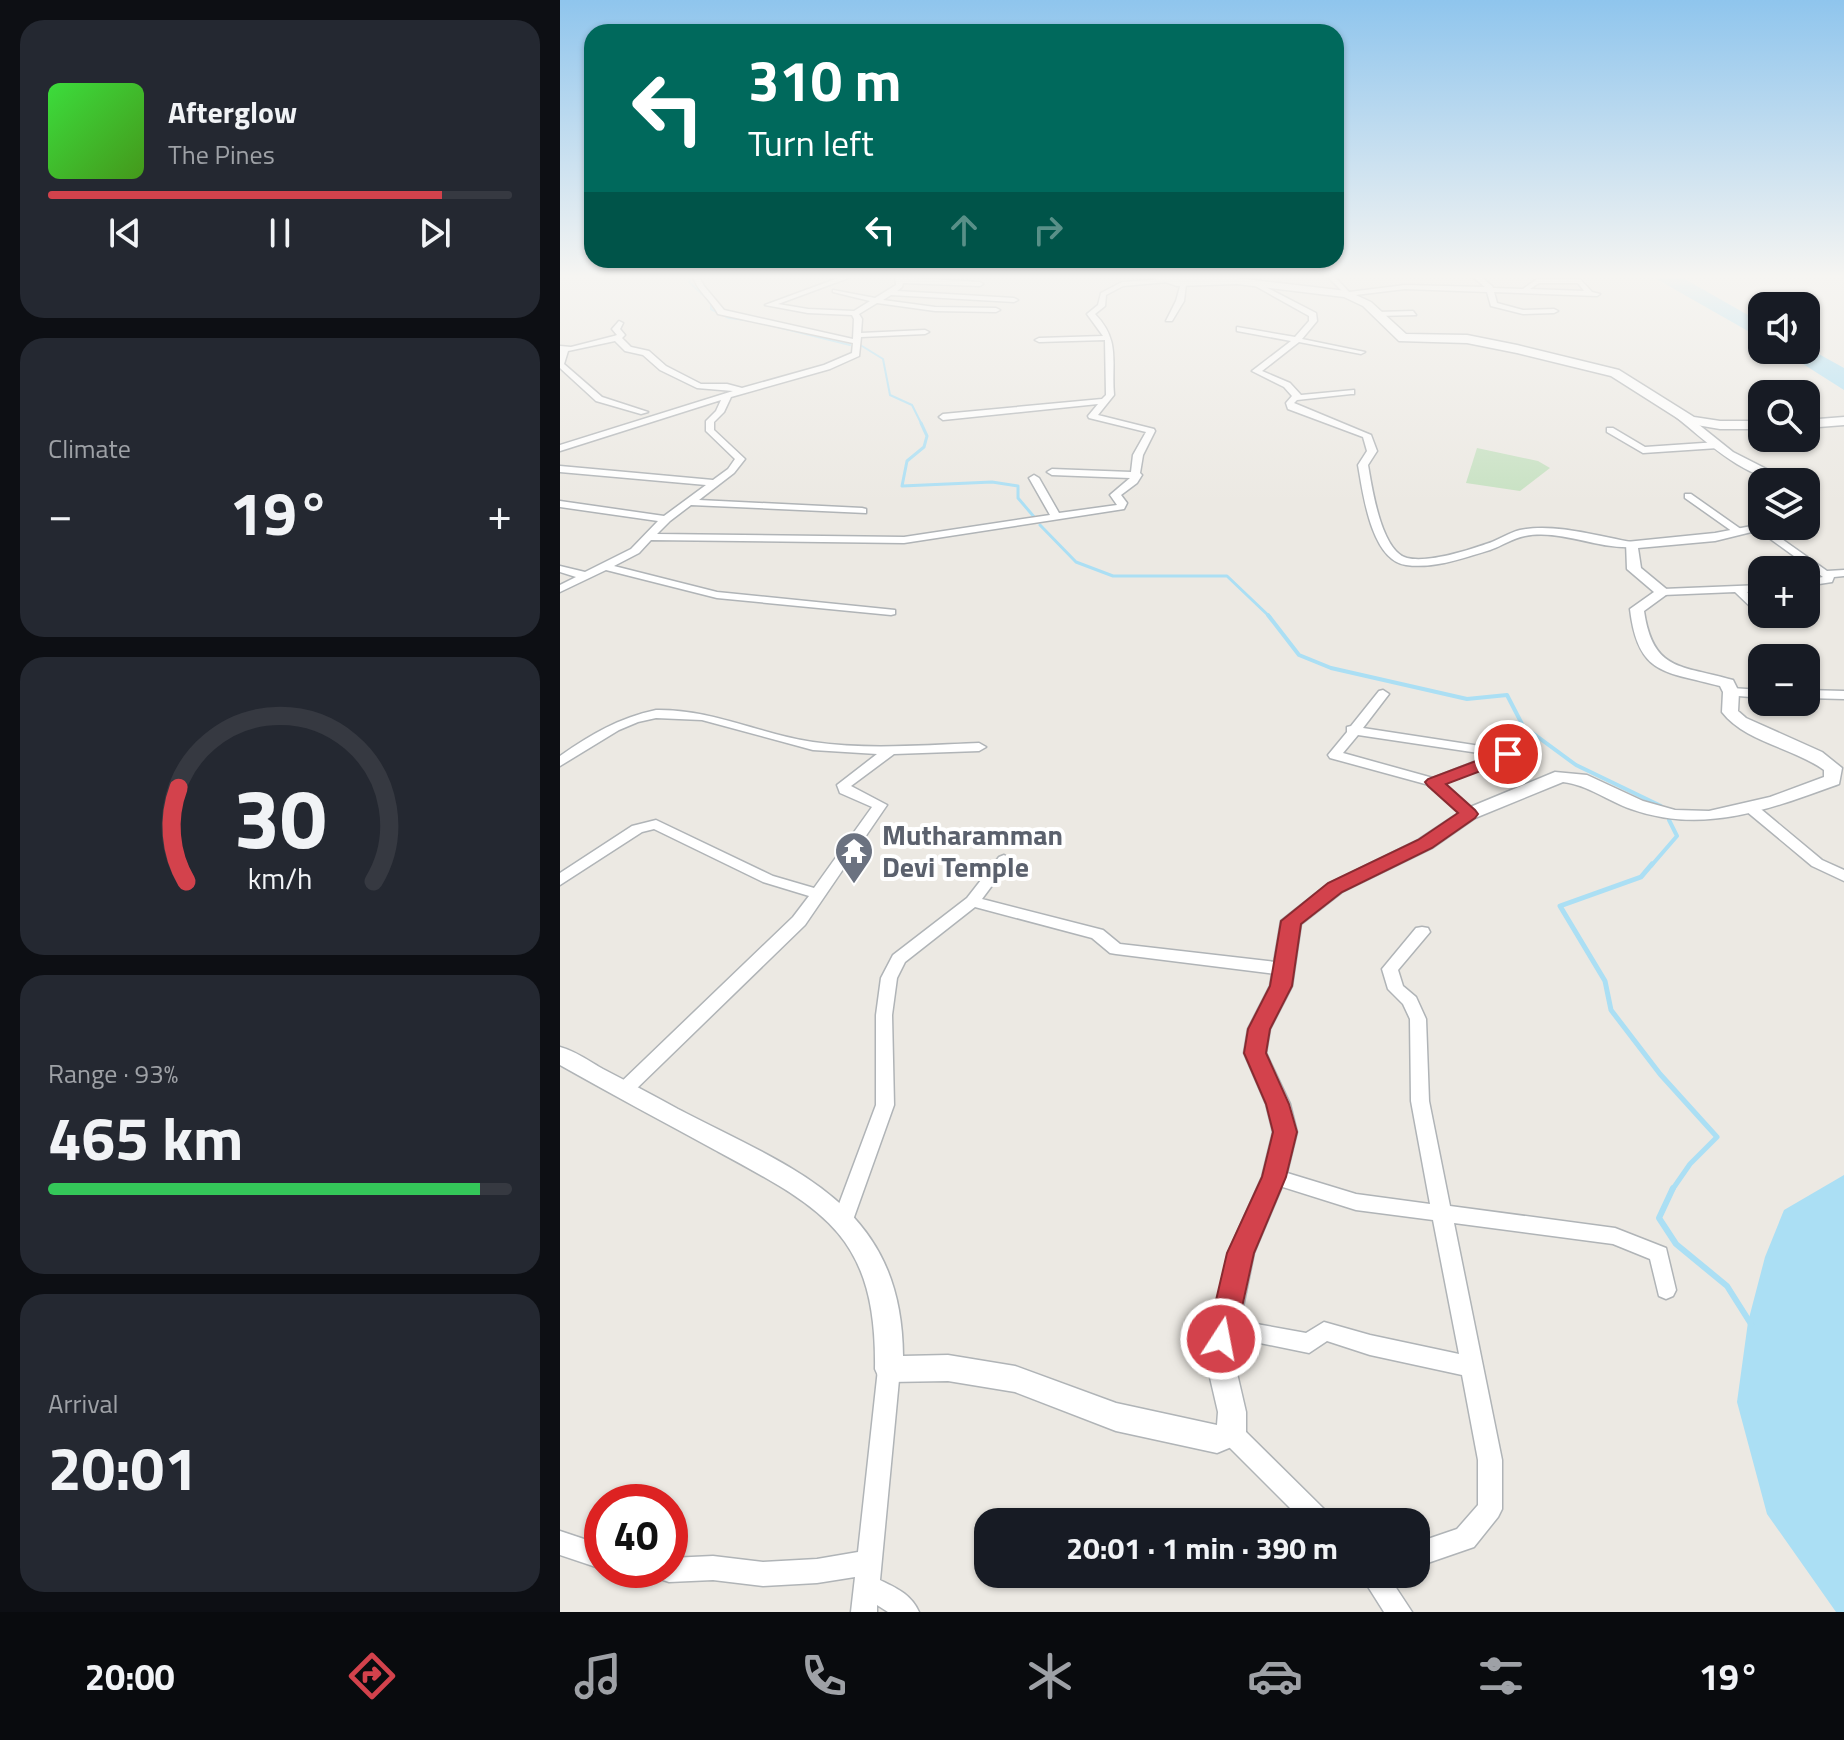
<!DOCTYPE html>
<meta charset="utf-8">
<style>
body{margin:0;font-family:"Titillium Web",sans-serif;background:#242831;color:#f1f3f6;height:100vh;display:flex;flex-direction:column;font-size:30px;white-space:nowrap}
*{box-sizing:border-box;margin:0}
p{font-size:26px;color:#9ea1a6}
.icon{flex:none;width:44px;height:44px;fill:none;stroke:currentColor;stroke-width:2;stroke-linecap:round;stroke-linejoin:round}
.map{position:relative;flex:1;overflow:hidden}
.drawer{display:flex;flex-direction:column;gap:20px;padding:20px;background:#0d0f14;width:560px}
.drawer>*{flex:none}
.hud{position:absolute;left:24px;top:24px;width:760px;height:244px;border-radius:24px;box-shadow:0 2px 6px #0004;background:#00695c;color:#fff;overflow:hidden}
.fabs{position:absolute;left:1188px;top:292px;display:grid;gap:16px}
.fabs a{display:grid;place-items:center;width:72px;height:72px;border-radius:16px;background:#171b24;box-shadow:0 2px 6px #0004;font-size:40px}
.speed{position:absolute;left:24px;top:1484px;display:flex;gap:16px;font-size:40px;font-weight:700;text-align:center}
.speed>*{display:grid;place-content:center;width:104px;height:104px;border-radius:50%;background:#171b24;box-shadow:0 2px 6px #0004;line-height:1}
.speed .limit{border:12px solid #d22;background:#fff;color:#111}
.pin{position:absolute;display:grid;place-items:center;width:68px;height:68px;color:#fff;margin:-34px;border:4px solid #fff;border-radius:50%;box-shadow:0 2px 8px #0007}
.me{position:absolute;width:88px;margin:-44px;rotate:11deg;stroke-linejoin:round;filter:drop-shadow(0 0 6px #0008)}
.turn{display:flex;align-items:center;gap:28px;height:168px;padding:0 32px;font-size:36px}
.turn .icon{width:104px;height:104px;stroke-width:2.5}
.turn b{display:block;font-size:56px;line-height:68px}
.lanes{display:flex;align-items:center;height:76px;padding:0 32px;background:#0003;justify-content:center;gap:40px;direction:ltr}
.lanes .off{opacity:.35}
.big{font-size:60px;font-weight:700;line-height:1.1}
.drawer .widget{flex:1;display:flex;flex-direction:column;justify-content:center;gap:12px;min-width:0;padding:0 28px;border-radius:24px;background:#242831}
.drawer .dial{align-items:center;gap:0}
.dial svg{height:208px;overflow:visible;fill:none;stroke:#363941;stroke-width:7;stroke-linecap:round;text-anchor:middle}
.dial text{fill:#f1f3f6;stroke:none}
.song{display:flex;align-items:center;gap:24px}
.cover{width:96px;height:96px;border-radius:12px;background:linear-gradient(135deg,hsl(120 70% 55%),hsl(100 70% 35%))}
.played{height:8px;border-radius:4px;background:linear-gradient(90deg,#d3424c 85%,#363941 85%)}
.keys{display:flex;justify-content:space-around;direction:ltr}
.heat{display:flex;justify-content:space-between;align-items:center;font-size:44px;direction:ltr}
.charge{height:12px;border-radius:6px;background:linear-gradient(90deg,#34c759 93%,#363941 0)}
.trip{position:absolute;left:414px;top:1508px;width:456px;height:80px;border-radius:24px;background:#171b24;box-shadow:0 2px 6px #0004;font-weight:700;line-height:80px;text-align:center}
.tabs{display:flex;height:128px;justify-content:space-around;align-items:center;background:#090b0e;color:#9ea1a6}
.tabs .icon{width:56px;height:56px}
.tabs .current{color:#d3424c}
.tabs b{font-size:36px;color:#f1f3f6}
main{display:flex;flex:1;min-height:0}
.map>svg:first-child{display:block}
.green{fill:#c7e1c2}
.water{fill:#abdff4}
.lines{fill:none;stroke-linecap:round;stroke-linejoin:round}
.stream-far4{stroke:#abdff4;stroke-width:2}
.stream-far3{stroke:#abdff4;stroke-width:3}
.stream-far2{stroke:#abdff4;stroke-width:4}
.stream-far1{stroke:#abdff4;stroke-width:5}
.stream{stroke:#abdff4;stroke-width:6}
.minor-casing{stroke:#b0b4b7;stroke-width:3}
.tertiary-casing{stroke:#b0b4b7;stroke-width:3}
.secondary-casing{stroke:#afb3b6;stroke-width:3}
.minor{fill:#fff;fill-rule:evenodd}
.tertiary{fill:#fff;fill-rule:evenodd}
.secondary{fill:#fff;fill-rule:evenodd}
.route{fill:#d3424c;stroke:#892b31;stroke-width:2}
.labels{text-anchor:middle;stroke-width:8;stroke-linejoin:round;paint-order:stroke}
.worship-label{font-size:28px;font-weight:bold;fill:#5b616d;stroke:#fff;text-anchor:start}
</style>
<main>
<section class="drawer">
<div class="widget">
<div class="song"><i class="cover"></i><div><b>Afterglow</b><p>The Pines</p></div></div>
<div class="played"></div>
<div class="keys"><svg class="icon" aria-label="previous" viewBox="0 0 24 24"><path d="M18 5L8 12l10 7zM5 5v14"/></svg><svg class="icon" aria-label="pause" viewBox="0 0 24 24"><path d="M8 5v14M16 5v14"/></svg><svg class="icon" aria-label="next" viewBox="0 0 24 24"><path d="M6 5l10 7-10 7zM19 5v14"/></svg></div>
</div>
<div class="widget"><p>Climate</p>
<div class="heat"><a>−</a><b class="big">19°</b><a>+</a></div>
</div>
<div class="widget dial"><svg viewBox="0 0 100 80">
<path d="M14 69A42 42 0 1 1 86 69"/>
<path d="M14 69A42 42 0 0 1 11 33" stroke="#d3424c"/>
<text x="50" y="56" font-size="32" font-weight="700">30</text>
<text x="50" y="72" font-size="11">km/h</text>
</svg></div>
<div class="widget"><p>Range · 93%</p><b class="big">465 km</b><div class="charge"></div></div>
<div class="widget"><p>Arrival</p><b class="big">20:01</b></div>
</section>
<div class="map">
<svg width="1284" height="1612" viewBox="0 0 1284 1612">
<rect width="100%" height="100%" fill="#ece9e3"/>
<path class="green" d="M917,448L978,461L990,468L960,491L906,483Z"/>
<path class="water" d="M1093,277H1121L1202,323V339Z
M1246,347L1284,368V390L1221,350H1246Z
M1284,1175V1612H1276L1207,1514L1177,1402L1188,1322L1205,1257L1224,1210Z"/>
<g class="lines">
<path class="stream-far4" d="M131,277L129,282L151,302V309L169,318L193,321
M201,323L290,345
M302,346L323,359L330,395L352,405L362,425"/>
<path class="stream-far3" d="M361,423L367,436L364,447L347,461L342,486L432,482L458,486V498L475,518
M480,525L516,562L553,576H667L710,617"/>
<path class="stream-far2" d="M708,615L739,655L771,668L907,699L947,695L963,726L1016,765L1101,806
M1091,866L1117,836L1109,820"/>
<path class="stream-far1" d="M1092,864L1081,877L1000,906L1045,981L1051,1010L1100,1074L1157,1137L1130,1164L1112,1190"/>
<path class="stream" d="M1113,1188L1099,1218L1116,1244L1167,1286L1191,1324"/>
<g class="minor-casing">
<path id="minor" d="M133,277H139L144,286L164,310L293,339L294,319L292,315L248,313L205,305L281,277H291L218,304L248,309L294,311L310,301L273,292V290L315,298L336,285L335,277L420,282L423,284L420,286L343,283L342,287L337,291L454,298L458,300L454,302L331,295L323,300L375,307L436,308L440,310L436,312L375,311L317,303L299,314L302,319L301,333L365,330L369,332L365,334L301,337L299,356L270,369L171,397L164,412L154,422V430L185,459L174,473L139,500L302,508L306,509V513L131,505L110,521L97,534L344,537L490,515L469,478L474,475L479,478L499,513L557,505L550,495L570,478L492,475L487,472L492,469L571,472L573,455L586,432L529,418L528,416L538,404L383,420L379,417L383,414L542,399L546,395L545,340L479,342L475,340L479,338L543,336L527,314L538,305L541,293L562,282L606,279L608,282L563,286L546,295L545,306L535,314C561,341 551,362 554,395L538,415L594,429L595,431L583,455L580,473L582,475L577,483L561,495L567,503L564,509L344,543L91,540L79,553L54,566L157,592L335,610V614L331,615L157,598L46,570L0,592V585L16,577L0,572V566L25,572L71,549L98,521L0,507V501L104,516L146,485L0,472V466L153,480L168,469L175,459L146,431V421L156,411L161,400L0,451V445L173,391L137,388L100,370L83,355L65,351L55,341L8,351L4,364L42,397L88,412L81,414L36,401L0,368V346L11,347L54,336L57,335L52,329L59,321L63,323L60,329L65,335L62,338L71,347L89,351L106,366L141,384H167L182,388L264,365L292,353L293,343L158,314C151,300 138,292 133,277Z
M768,277H775L789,292L845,285L925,287L913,277H921L932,286L933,288L963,289L977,279H1020L1032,292L1040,294L1037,296L934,292L937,303L963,310L994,309L998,311L994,313L963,314L931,306L927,292L845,289L787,296ZM979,283H1018L1024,291L970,289Z
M692,280L756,313L757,321L742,339L805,352L801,354L739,342L702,371L730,383L741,395L794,390V394H791L737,400L734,403L811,435L817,451L808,465C812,488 821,551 847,558C867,563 907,551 926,544C937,541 948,533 960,530C995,523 1037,536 1071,542L1075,543V547C1038,550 1002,529 965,536C953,538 942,546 930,550C904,558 874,569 846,565C811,560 803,493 798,465L807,451L803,437L728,409L726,403L732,396L724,387L692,371L731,341L677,331V327L735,337L749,321V316L690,283Z
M621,283L626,284L624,301L612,321H606L616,301Z
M853,311L856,315L817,316L813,314L817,312Z
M1047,428H1053L1085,447L1158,442L1163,445L1158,448L1083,453L1047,432Z
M1125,494H1131L1185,532L1176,534L1125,498Z
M1202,525L1267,571L1284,570V576L1274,577L1272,582L1246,586V580L1263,577L1198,530L1197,528Z
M1202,585V591L1187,592L1202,606V614H1206H1198L1175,592L1103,595L1097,592L1103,589Z
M1171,688L1202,690V698L1167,695L1165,692Z
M823,690L829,694L803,728L953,751L955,754L953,757L883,783L914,811L916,814L914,817H904L869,785L770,758L768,755L787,732V727L791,726L819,691ZM798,735L932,755L873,778L783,753Z
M1246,690L1284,691V699L1246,698Z
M96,710C152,709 199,734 253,742C307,750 364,745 419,743L426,747L419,751L334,754L291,786L327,805L245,925L71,1094L65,1096L59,1094L56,1089L59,1084L233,917L249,896L203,882L94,829L82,832L0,885V873L72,826L96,820L213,876L254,888L312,807L280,793L277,785L317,754L253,750L142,720L96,718L78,722L59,730L0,766V756C31,734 59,718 96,710Z
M1191,804L1196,805L1262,860L1284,870V881L1252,866L1186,811L1184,808Z
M444,855L451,860L422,899L543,930L560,944L724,963L730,965L732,969L730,973L724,975L556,954L550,953L532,938L415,907L345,962L337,978L332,1015L334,1105L293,1220L290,1226L283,1228L276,1226L273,1220L316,1105V1015L321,978L333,955L407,898L439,857Z
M862,927L868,928L870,932L838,970L843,986L856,997L866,1019L869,1101L890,1206L1055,1228L1106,1248L1116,1290L1113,1296L1106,1299L1099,1296L1090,1259L1053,1244L894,1223L942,1460V1509L938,1517L914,1547L856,1567V1543L897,1529L918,1505V1460L902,1375L810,1355L767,1341L749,1353L685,1340L657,1330L653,1323L657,1316L664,1314L685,1322L746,1333L764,1322L810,1335L899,1354L873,1220L796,1210L707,1182L704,1177L707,1172L714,1169L796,1194L870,1204L851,1101L850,1019L843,1004L828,989L822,969L856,928Z
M329,1359L337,1362L340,1369L320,1580C336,1588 351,1594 359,1612H328L317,1605V1612H291L295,1577L257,1583L203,1586L153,1580L109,1582L100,1579L97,1570H110V1558L153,1556L203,1562L257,1559L298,1552L318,1369L321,1362Z
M671,1422L679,1425L769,1514L773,1522H744L663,1441L660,1433L663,1425Z
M0,1531L42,1545V1569L0,1555Z
M800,1574H827L852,1612H824Z"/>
</g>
<g class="tertiary-casing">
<path id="tertiary" d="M1115,412H1123L1173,452L1232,482C1188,482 1148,443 1115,416Z
M1202,524V526H1216L1155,541L1078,548L1081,568L1110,592L1084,611C1093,672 1121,665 1173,680L1179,692L1178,711L1186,718L1262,752L1282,768L1279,784C1210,809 1144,835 1071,809C1048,801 1028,785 1003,782L915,818L872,848L782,892L741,924L732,986L710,1029L706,1053L730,1104L737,1132L726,1177L694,1253L673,1356L686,1412V1433L681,1443L657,1453L556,1431L455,1392L388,1381L329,1382L319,1378L315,1369C317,1234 262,1208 155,1150C104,1122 51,1094 0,1065V1047C15,1051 29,1061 43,1069C68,1082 93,1095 118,1109C233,1169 342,1203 343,1356L388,1355L455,1366L556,1403L657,1425L658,1412L645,1356L668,1253L702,1177L713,1132L706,1104L684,1053L688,1029L710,986L721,921L768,884L858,840L903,810L995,772L1027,775L1083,801L1115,810L1149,811L1210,797L1264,777V770C1234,748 1185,742 1162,712L1163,692L1160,686C1105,671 1078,676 1070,609L1094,592L1067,569L1066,542L1155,533Z"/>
</g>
<g class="secondary-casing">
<path id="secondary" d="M590,277L677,278L787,291L811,302L846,334L907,335L957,345L1059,370L1134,417L1160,421H1202V429H1160L1125,423L1051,376L957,353L907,343L839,341L803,306L784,297L677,284L617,286Z
M1284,417V425L1246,428V420Z"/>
</g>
<use href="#minor" class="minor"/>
<use href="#tertiary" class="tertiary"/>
<use href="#secondary" class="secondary"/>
</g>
<linearGradient id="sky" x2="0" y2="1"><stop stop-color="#8fc5ed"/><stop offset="0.55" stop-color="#f6f5f2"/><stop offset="1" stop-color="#f6f5f2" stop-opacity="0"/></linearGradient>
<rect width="1284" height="503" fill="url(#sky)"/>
<path class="route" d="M948,749L957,754L955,758L886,784L915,810L918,814L915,818L872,848L782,892L741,924L732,986L710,1029L706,1053L729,1104L737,1132L726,1177L694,1253L675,1339L671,1348L661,1352L651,1348L647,1339L667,1253L702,1177L713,1132L706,1104L684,1053L688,1029L710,986L721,921L768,883L858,840L898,813L868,786L865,782L868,779Z"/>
<defs>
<g id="temple-pin" transform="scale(2)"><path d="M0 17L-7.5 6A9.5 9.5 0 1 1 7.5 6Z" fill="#6b7280" stroke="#fff"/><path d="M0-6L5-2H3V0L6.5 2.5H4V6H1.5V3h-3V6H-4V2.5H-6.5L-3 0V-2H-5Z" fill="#fff"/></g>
</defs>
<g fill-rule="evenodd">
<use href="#temple-pin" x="294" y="851"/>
</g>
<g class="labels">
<g class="worship-label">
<text x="322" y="845">Mutharamman<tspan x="322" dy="32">Devi Temple</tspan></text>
</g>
</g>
</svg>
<div class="fabs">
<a><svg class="icon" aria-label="sound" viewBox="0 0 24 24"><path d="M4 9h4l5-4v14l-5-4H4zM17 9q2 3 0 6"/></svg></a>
<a><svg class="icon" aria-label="search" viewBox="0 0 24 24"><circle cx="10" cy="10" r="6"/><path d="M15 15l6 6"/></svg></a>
<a><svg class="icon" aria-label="layers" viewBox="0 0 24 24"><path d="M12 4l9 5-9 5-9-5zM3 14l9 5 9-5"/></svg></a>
<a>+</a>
<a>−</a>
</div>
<div class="speed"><div class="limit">40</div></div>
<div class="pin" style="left:948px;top:754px;background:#d93025"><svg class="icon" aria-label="arrive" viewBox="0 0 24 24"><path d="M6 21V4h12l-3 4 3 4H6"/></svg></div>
<svg class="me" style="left:661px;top:1339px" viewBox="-20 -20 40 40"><circle r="17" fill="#d3424c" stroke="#fff" stroke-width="3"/><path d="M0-11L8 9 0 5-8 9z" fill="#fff"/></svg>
<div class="trip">20:01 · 1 min · 390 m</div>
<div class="hud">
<div class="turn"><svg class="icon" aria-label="left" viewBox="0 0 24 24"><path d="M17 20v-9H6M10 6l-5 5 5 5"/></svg><div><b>310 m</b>Turn left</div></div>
<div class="lanes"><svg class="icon" aria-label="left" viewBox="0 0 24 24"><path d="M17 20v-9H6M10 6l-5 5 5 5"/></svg><svg class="icon off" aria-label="ahead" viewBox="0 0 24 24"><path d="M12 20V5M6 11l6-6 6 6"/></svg><svg class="icon off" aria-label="right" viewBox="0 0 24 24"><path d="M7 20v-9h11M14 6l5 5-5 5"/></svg></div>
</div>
</div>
</main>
<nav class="tabs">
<b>20:00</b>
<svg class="icon current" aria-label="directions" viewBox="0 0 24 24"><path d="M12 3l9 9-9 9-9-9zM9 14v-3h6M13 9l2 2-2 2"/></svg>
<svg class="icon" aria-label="music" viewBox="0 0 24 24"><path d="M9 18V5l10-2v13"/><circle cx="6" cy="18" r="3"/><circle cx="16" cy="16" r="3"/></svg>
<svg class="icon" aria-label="phone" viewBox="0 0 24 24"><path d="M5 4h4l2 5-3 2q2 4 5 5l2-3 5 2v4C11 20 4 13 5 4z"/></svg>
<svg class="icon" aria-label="climate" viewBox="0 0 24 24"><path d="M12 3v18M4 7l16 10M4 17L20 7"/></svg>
<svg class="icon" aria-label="car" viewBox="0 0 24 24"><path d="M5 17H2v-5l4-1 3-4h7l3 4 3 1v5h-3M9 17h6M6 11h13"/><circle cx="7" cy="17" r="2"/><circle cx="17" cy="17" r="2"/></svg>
<svg class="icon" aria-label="filters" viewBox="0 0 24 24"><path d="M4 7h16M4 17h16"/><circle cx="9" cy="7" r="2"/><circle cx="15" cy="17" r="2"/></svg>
<b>19°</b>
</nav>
